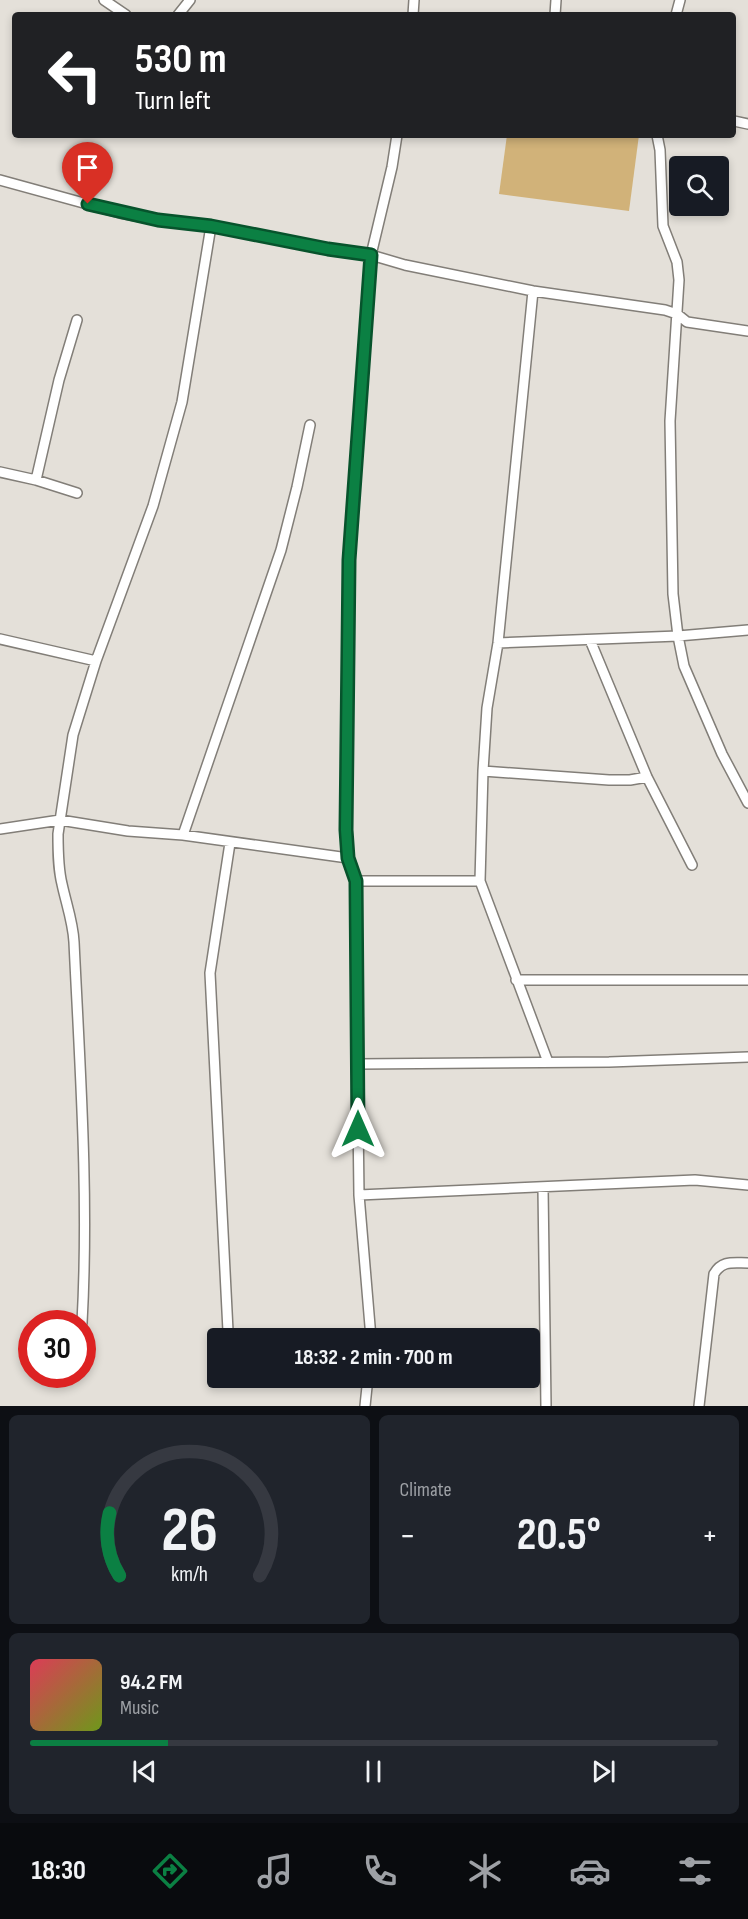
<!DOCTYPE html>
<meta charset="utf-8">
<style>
body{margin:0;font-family:"Sofia Sans Condensed",sans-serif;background:#20242c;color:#f1f3f6;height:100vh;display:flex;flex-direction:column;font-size:22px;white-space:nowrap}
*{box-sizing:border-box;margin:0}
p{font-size:20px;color:#9ea1a6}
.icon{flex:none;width:33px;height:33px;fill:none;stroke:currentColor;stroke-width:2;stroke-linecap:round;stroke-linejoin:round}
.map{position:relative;height:1406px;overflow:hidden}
.panel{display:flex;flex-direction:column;gap:9px;padding:9px;background:#0d0f14;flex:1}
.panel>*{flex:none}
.top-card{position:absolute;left:12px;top:12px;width:724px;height:126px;border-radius:6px;box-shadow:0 3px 9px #0003;background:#202124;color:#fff;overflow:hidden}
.buttons{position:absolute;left:669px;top:156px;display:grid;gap:12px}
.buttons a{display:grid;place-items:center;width:60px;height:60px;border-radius:6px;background:#171b24;box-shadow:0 3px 9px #0003;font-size:30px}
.speed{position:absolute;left:18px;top:1310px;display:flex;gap:12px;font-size:30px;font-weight:700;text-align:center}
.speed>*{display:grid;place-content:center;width:78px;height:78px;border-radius:50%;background:#171b24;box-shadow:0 3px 9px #0003;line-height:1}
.speed .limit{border:9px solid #d22;background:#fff;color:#111}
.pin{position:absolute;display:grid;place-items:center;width:51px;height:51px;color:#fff;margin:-62px -26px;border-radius:50% 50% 50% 0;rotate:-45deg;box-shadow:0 0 6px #0007}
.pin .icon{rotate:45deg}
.me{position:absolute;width:66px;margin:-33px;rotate:0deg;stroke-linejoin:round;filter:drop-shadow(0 0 4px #0008)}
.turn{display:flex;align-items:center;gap:21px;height:126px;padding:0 24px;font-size:27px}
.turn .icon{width:78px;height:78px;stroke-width:2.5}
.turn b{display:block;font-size:42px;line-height:51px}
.big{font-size:45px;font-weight:700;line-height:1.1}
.panel .tile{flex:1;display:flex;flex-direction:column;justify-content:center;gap:9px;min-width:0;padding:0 21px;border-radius:9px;background:#20242c}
.panel .dial{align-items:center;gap:0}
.dial svg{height:156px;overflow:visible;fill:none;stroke:#363941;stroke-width:7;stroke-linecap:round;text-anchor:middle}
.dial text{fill:#f1f3f6;stroke:none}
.song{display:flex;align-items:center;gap:18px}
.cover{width:72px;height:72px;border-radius:9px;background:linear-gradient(135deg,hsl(350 70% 55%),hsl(80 70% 35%))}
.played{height:6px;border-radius:3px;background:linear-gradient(90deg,#0b8043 20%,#363941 20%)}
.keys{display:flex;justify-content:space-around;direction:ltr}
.heat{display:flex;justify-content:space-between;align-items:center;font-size:33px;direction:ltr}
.panel .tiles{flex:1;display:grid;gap:9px;grid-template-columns:1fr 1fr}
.tile:last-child{grid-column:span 2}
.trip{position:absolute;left:207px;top:1328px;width:333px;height:60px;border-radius:6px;background:#171b24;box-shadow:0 3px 9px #0003;font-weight:700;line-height:60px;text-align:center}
.menu{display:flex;height:96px;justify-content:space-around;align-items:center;background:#090b0e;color:#9ea1a6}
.menu .icon{width:42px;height:42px}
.menu .selected{color:#0b8043}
.menu b{font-size:27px;color:#f1f3f6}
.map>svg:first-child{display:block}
.park{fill:#d1b279}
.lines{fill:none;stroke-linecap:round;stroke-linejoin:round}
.street-casing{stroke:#827e78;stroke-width:12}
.street{stroke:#fff;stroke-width:9}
.route-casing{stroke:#07532c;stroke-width:15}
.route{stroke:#0b8043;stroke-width:10}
</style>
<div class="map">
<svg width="748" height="1406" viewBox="0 0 748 1406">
<rect width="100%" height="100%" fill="#e4e0d9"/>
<path class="park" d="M507,135H639L629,211L499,194Z"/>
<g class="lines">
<g class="street-casing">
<path id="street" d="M104,0L126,15
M178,15L190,0
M413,15L414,0
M555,15L556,0
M676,15L680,0
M734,121L748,124
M657,135L660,150L663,226L677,262L679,280L670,421L673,594L678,636L684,666L722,754L748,803
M0,180L120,213L158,220L211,226L328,249L371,255L405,265L533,291L665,310L677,314L687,322L748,331
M533,291L498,643L487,708L483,771L480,881L548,1062
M0,472L36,480L77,493
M36,480L59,380L77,320
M0,639L96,661
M590,640L647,777L692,865
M498,643L678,636L748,630
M483,771L609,780H630L647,777
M0,829L60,820L128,831L183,835L348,858
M183,835L281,550L297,487L310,425
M355,881H480
M516,980H748
M358,1064L609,1062L748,1057
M543,1188L546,1406
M359,1195L695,1180L748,1185
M82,1323C89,1196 80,1069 74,942C73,922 66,903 62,884C58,868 58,851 58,834L73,735L96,661L153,506L182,402L211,226
M230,1334L228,1331L210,973L230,843
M371,1338L359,1195L355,881L348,858L346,830L349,560L371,255L392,167L397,135
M365,1406L368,1377
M699,1406L714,1274C722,1260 733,1263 748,1263"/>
</g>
<use href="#street" class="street"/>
</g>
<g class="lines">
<g class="route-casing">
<path id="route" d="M88,204L158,220L211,226L328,249L371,255L349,560L346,830L348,858L356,881L358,1129"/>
</g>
<use href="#route" class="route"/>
</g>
</svg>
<div class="buttons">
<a><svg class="icon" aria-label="search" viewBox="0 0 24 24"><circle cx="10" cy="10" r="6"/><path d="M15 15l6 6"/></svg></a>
</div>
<div class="speed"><div class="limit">30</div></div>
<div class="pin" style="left:88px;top:204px;background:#d93025"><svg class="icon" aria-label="arrive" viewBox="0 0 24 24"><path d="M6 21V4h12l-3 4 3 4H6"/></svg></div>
<svg class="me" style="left:358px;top:1129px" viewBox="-20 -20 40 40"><path d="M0-17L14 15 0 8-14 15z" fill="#0b8043" stroke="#fff" stroke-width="4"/></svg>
<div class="trip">18:32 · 2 min · 700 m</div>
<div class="top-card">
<div class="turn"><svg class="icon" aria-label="left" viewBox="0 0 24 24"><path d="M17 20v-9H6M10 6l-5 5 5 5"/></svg><div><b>530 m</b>Turn left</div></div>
</div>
</div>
<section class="panel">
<div class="tiles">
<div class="tile dial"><svg viewBox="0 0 100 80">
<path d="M14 69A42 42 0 1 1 86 69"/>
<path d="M14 69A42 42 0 0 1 9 37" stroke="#0b8043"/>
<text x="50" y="56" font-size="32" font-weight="700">26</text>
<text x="50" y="72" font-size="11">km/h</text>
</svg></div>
<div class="tile"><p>Climate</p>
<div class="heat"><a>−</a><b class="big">20.5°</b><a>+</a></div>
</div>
<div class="tile">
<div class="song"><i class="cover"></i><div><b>94.2 FM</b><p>Music</p></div></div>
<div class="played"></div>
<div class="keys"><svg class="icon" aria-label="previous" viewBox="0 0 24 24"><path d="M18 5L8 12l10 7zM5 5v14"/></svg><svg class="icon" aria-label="pause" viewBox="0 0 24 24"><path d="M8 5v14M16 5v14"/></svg><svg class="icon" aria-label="next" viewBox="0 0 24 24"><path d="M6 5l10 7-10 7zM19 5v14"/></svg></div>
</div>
</div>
</section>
<nav class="menu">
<b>18:30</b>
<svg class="icon selected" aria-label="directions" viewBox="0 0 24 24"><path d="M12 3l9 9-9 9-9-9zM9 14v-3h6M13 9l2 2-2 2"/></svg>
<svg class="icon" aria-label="music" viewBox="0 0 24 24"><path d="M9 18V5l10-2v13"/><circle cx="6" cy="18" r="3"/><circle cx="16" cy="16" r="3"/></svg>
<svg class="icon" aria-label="phone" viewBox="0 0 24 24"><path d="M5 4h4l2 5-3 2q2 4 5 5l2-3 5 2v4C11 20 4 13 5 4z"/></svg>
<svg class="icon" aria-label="climate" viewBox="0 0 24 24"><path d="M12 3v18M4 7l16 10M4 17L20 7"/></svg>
<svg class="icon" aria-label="car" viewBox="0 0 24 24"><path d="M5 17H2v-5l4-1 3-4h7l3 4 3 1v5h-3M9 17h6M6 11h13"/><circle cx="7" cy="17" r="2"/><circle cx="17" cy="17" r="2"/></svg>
<svg class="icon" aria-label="filters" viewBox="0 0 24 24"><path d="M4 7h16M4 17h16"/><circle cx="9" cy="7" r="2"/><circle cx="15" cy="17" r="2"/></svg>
</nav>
